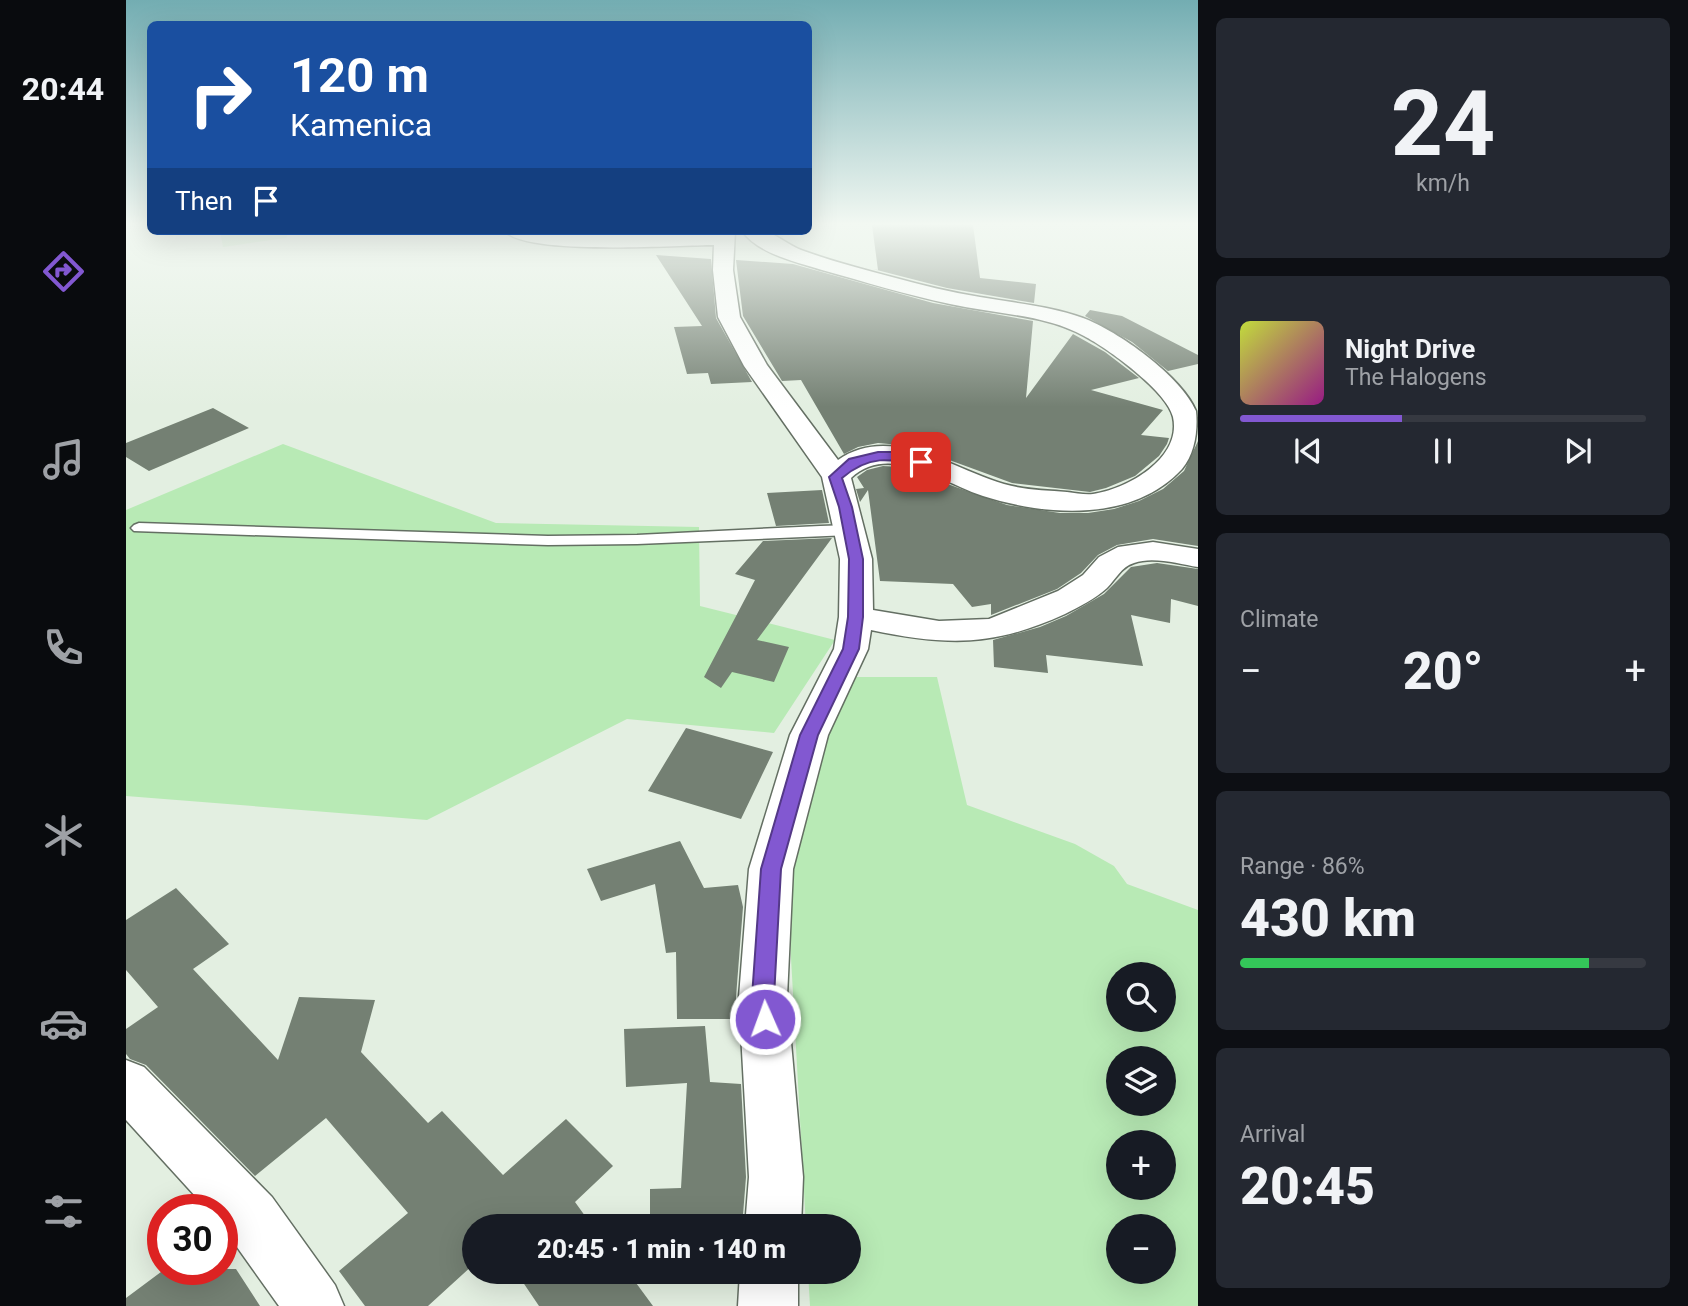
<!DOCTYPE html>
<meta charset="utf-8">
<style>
body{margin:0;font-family:Roboto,sans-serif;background:#242831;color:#f1f3f6;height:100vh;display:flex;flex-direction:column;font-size:26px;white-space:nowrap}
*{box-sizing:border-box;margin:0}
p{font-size:23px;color:#9ea1a6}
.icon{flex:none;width:38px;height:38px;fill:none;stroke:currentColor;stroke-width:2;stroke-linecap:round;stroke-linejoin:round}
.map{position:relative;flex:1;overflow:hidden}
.side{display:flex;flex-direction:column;gap:18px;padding:18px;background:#0d0f14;width:490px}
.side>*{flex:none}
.top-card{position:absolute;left:21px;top:21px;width:665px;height:214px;border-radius:10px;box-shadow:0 7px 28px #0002;background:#1a4fa0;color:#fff;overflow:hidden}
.fabs{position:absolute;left:980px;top:962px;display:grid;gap:14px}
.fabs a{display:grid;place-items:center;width:70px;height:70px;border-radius:50%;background:#171b24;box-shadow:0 7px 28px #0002;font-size:35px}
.speed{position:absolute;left:21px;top:1194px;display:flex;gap:14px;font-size:35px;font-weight:700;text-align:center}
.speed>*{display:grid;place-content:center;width:91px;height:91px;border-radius:50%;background:#171b24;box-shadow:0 7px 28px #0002;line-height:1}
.speed .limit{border:10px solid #d22;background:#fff;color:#111}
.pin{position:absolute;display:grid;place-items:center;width:60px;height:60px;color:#fff;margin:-30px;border-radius:14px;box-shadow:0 4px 10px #0006}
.me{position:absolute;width:77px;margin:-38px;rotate:358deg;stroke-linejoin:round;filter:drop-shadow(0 0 5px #0008)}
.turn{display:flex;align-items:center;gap:24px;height:147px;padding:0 28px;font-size:32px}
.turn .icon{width:91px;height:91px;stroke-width:2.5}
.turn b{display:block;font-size:49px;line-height:60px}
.then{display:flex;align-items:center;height:66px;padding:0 28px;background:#0003;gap:14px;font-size:26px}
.big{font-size:52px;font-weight:800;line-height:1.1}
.side .tile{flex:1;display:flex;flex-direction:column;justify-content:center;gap:10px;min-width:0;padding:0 24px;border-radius:10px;background:#242831}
.side .dial{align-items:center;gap:0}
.dial b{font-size:91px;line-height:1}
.song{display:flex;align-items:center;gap:21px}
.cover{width:84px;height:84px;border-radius:10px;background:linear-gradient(135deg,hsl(70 70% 55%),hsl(310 70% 35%))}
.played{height:7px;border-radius:4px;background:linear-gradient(90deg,#8258d1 40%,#363941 40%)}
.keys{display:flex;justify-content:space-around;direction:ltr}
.heat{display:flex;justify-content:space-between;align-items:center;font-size:38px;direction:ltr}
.charge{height:10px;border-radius:5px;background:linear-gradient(90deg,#34c759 86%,#363941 0)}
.trip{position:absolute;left:336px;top:1214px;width:399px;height:70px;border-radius:35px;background:#171b24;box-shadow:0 7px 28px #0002;font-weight:800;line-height:70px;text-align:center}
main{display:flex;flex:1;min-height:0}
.dock{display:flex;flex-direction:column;width:126px;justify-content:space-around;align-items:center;background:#090b0e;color:#9ea1a6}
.dock .icon{width:49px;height:49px}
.dock .current{color:#8258d1}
.dock b{font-size:32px;color:#f1f3f6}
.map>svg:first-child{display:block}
.green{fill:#b8eab5;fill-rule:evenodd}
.building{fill:#748073}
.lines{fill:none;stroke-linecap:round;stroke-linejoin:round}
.lane-casing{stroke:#646f63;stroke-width:3}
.street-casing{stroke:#646f63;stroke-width:3}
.lane{fill:#fff;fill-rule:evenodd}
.street{fill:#fff;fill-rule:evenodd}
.route{fill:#8258d1;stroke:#543988;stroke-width:2}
</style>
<main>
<nav class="dock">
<b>20:44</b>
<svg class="icon current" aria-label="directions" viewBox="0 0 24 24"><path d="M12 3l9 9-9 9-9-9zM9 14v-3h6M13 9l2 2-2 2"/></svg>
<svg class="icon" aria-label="music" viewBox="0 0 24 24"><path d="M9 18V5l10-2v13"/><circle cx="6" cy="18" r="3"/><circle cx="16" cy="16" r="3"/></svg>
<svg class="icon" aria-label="phone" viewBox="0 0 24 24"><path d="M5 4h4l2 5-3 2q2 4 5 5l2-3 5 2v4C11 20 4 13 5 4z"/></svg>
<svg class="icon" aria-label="climate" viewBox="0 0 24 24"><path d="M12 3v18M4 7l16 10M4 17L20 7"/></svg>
<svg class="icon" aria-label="car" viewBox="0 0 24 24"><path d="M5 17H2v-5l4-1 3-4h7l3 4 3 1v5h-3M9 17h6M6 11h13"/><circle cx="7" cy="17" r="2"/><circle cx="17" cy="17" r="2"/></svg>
<svg class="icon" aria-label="filters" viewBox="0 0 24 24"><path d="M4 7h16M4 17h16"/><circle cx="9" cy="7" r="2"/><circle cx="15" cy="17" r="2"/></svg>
</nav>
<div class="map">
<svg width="1072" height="1306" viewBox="0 0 1072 1306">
<rect width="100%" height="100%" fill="#e3efe1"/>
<path class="green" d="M94,231H164L160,238L97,247Z
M157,444L370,523L573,527L574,606L709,640L648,733L501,719L301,820L0,796V510Z
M728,677H811L841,805L949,844L988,866L1001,884L1072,910V1306H684L682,1272H723V1227H680L663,922L668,860L698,735ZM992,975H1038V1020H992ZM992,1059H1038V1104H992ZM992,1143H1038V1188H992ZM992,1227H1038V1272H992Z"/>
<path class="building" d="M746,225H847L854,278L910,284L908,303L821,288L747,269L752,270Z
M530,255L585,259L590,318L626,382L585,384L582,373L561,374L548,327L576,326Z
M610,260L667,264L807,303L907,321L900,398L947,334L979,352L1013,378L965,390L1037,410L1015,435L1043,438L1041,444L1033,456L1009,476L980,488L964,492L886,483L796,450L774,445L752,443L732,447L718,454L675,380L656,381L617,316Z
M964,310L996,316L1072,355V364L1042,371L1006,342L959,316Z
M87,408L123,428L23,471L0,457V443Z
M1072,441V546L1027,539L991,545L972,555L955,573L931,589L865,615V604L846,607L827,584L754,581L742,490L734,502L730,489L738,488L731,477L741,470L757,466L773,467L881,505L934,513H962L988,509L1013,501L1037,489L1058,471Z
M696,490L703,523L650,526L641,493Z
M706,538L631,640L663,647L648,682L606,672L595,688L578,677L629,580L609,574L637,541Z
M1031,563L1072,569V606L1045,599L1044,623L1005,615L1017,666L920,655L922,673L868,667L867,640L914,627L940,616L978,594L1005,567Z
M560,728L647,752L615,819L522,791Z
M554,841L578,888L612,885L617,907L610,997L612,1019H551L550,952L540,953L529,884L475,901L461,869Z
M50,888L103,944L67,969L152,1060L173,997L249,1000L235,1052L302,1123L316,1111L377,1175L440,1119L487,1166L449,1202L467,1227H348V1264L302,1306H239L213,1271L282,1213L200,1118L129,1176L20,1065L4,1059L0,1054V1029L32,1007L0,970V920Z
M579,1026L584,1082L615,1084L620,1177L616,1227H524V1189L555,1188L561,1083L500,1087L498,1029Z
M39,1269H110L134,1306H0V1298Z
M390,1272H502L527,1306H413Z
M525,1272H611V1275L525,1276Z"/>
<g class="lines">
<g class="lane-casing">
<path id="lane" d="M13,523L422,536L511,535L694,526L724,525L732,530L724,535L511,544L422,545L8,531L5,528L8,525Z"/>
</g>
<g class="street-casing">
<path id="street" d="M379,231H409L438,235L609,231L607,270L614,317L641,365L712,460C764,423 827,469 878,484C898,490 920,490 941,492C950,493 959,495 967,494C1002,489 1056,458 1047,417C1041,391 981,348 958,336C918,314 868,314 824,304C781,295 739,282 696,270C670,262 633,254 616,231C623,231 632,229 638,231C650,234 662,245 675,250C705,261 736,269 766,277C795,285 824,292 854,297C888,303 924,306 957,318C992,331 1055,376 1070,411C1072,430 1069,454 1056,469C1006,523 920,516 857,496C816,483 764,442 725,478L746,559L747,610L813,621L863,619L932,591L957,575L973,557L992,547L1027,542L1072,549V567C1053,564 1027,556 1008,563C995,567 990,579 981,588C969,599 953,607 939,614C867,647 821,646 745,630L742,649L702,735L667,869L661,997L677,1177L675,1227H619L623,1177L613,997L623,869L664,735L708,649L713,617L714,559L696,477L618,366L592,317L587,270L588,245C553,245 399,256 379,231Z
M0,1060L18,1067L146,1197L209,1285L218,1306H153L96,1226V1209H81L0,1120Z
M614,1272H672V1306H612Z"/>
</g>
<use href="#lane" class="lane"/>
<use href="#street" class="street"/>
</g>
<linearGradient id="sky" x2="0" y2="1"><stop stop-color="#73adb2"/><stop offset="0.55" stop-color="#f2f8f2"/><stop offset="1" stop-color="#f2f8f2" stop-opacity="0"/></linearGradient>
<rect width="1072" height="407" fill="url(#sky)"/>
<path class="route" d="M752,452H773L802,462L795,466C763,458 743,455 716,478L726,507L737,559V617L733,649L692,735L655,869L648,997L650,1019L646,1026L639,1029L631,1026L626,997L635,869L674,735L717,649L722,617L723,559L713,507L703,477L723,459Z"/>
</svg>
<div class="fabs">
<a><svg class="icon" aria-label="search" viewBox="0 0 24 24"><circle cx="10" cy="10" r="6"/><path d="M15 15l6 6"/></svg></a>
<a><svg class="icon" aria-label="layers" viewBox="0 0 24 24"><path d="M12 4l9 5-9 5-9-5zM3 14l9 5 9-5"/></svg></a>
<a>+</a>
<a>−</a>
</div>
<div class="speed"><div class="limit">30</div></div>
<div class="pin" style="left:795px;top:462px;background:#d93025"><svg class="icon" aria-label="arrive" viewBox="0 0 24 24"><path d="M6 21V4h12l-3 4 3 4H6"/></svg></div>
<svg class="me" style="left:639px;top:1019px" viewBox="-20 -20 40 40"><circle r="17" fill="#8258d1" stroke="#fff" stroke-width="3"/><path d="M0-11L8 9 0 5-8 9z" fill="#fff"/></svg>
<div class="trip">20:45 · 1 min · 140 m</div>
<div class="top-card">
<div class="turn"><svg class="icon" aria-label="right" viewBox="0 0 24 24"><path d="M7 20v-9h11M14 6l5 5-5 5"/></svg><div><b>120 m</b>Kamenica</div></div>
<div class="then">Then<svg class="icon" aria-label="arrive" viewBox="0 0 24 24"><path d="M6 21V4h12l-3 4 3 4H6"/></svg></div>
</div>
</div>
<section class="side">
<div class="tile dial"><b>24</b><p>km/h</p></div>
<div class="tile">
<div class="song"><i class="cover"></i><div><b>Night Drive</b><p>The Halogens</p></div></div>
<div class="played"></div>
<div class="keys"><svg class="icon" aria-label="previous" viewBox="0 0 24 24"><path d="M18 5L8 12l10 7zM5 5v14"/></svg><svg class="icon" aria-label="pause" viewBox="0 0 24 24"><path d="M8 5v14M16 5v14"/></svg><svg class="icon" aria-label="next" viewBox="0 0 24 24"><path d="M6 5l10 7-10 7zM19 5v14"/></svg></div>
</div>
<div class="tile"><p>Climate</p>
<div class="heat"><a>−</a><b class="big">20°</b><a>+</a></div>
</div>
<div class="tile"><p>Range · 86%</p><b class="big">430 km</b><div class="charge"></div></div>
<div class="tile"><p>Arrival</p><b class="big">20:45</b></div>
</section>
</main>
